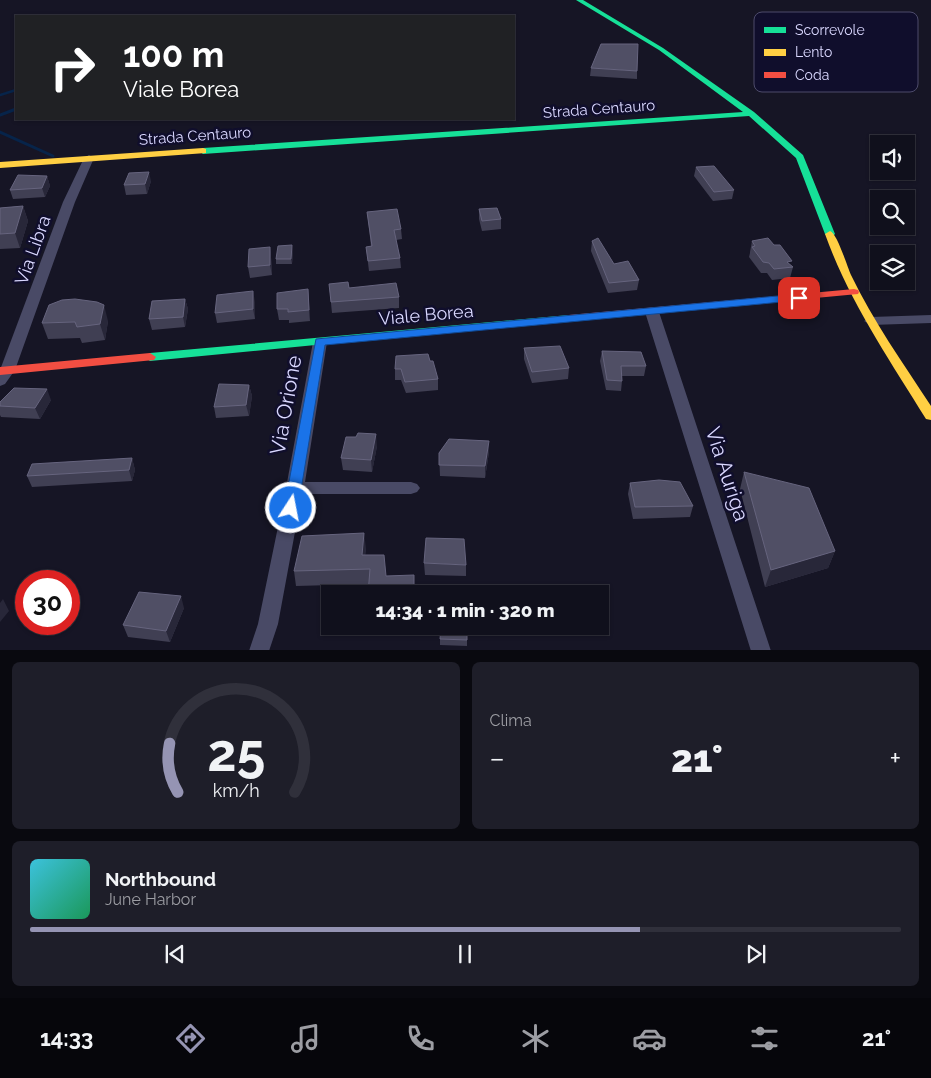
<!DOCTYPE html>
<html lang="it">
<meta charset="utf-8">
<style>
body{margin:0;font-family:Raleway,sans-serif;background:#1e1e29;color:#f1f3f6;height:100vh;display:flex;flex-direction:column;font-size:19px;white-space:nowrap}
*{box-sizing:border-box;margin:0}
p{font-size:16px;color:#9c9da3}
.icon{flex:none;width:28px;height:28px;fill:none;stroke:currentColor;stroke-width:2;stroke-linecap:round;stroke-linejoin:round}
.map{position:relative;height:650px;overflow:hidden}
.sheet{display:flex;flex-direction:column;gap:12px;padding:12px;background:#09090f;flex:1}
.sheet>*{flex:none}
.guide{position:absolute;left:15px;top:15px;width:500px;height:105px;border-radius:0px;box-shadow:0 1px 4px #0004,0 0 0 1px #30303b;background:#202124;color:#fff;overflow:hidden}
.fabs{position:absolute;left:870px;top:135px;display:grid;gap:10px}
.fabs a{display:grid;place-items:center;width:45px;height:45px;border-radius:0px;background:#10101c;box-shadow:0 1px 4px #0004,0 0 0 1px #30303b;font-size:25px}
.speed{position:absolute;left:15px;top:570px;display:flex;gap:10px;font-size:25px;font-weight:700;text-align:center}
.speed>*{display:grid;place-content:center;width:65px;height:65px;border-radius:50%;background:#10101c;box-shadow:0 1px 4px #0004,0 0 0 1px #30303b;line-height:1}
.speed .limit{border:8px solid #d22;background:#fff;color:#111}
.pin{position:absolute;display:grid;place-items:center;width:42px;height:42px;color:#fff;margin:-21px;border-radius:10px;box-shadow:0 2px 8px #0006}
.me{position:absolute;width:55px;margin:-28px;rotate:11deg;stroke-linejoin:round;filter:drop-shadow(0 0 4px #0008)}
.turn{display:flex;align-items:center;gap:18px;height:105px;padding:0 25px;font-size:22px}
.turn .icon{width:65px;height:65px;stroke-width:2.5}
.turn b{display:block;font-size:35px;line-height:42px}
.big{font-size:38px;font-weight:800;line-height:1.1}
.sheet .widget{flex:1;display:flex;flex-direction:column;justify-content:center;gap:8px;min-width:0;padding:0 18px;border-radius:8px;background:#1e1e29}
.sheet .dial{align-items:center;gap:0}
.dial svg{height:130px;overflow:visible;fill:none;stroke:#30303b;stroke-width:7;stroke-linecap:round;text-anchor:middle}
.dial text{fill:#f1f3f6;stroke:none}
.song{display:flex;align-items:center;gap:15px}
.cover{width:60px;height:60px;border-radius:8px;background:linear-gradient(135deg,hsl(190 70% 55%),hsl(150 70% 35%))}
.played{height:5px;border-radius:2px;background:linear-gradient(90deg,#9594b3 70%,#30303b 70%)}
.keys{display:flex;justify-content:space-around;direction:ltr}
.heat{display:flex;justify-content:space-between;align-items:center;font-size:28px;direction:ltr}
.sheet .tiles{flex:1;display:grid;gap:12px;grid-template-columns:1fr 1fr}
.widget:last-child{grid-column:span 2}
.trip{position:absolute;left:321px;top:585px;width:288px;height:50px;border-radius:0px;background:#10101c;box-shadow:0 1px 4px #0004,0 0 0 1px #30303b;font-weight:800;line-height:50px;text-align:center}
.dock{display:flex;height:80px;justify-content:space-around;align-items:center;background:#06060b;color:#9c9da3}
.dock .icon{width:35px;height:35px}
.dock .on{color:#9594b3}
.dock b{font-size:22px;color:#f1f3f6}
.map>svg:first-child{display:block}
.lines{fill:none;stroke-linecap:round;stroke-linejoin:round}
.stream-far1{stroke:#07244a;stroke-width:2.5}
.stream{stroke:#07244a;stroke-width:3}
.street{fill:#494a66;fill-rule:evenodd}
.fast{fill:#16e098;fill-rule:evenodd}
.slow{fill:#ffcf43;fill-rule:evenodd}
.jam{fill:#f24e42;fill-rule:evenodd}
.wall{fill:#403f53}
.shaded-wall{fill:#282739}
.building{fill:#504f65;stroke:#66647e}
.route{fill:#1a73e8;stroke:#114b97}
.labels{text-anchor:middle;stroke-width:5;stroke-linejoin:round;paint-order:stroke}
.far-street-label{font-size:15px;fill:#dad8ff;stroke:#100e2c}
.street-label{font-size:18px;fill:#dad8ff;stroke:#100e2c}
.near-street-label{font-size:21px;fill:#dad8ff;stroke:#100e2c}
.key{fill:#100e2c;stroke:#4d4b6b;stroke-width:1}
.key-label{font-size:14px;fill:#dad8ff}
</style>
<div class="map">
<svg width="931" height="651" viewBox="0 0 931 651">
<rect width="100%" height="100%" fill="#161525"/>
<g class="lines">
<path class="stream-far1" d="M0,95L16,90"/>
<path class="stream" d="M0,115L16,109
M0,132L53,156"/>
<path class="street" d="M89,155L94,158L75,202L15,370L5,384L0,386V370L63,202L84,158Z
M652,308L659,312L771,651H751L645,312Z
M931,315V323L871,325L864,321L871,317Z
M320,338L325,339L327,342L305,482H411L417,484L420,488L417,492L411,494H302L278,624L269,651H249L258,624L286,488L313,342L315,339Z"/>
<path class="fast" d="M576,0H583L663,48L754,112L803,155L835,234L833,236H827L825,234L796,158L749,116L203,154L199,151L203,148L743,112L659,50Z
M569,315L575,318L573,320L150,361L144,357L150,353Z"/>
<path class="slow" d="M203,148L206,149V153L0,168V162Z
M830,231C837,233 847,266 851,275C873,321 903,363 931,406V420L926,419C889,359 849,301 825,234Z"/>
<path class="jam" d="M854,289L858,290L859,292L858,294L569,321L563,318L569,315Z
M150,353L156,357L154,360L0,375V367Z"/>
</g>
<path class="wall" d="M591,68L637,71V79L590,76Z
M696,167L734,190L732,199L713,201L694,176Z
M47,176L50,186L45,197L13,199L10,190Z
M151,181L147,194L126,195L124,185Z
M23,206L28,221L20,248L0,249V208Z
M479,209L501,219V229L482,231L479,219Z
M367,212L401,229L402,239L396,240L400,258L401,268L369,271L366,247L371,246Z
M592,241L614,264L639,280L637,290L608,293L591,251Z
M752,241L793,267L790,278L772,280L767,273H761L749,257L750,253V252Z
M270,247L271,257L272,275L250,278L248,267Z
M293,250L292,264H276V259Z
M329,284L399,297V308L332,313Z
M308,289L310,321L289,323V320H279L277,309Z
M185,299L188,309L185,327L152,330L149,319Z
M255,302V319L217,323L215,313Z
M108,321L105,340L82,343L80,338L48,339L42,323Z
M524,348L569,368L568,379L532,383L524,359Z
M602,351L646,366L644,376H622V381L621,391L606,390L600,361Z
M430,361L438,379V390L406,393L401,380H395V369Z
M249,385L252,396L249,416L216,418L214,407Z
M51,400L40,419L1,417L0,415V406Z
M377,446L372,472L343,470L341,458Z
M489,452L485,478L440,476L439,453Z
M132,458L135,470L132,481L32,487L27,476Z
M744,472L835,551L828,568L765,587L740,489Z
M630,483L693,506L690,517L633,519L628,494Z
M366,548L365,555H384L369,584L296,586L294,571Z
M424,563L466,565V576L425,575Z
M184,608L170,642L128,637L123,625Z
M367,626H415V630L368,628Z
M467,626V646L440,645V639Z"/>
<path class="shaded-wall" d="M149,172L151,181L147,194L145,184Z
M47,176L50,186L45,197L42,188Z
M23,206L28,221L20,248L15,233Z
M292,245L293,250L292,264L291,259Z
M270,247L271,257L272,275L270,265Z
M308,289L309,300L310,321L309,310Z
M253,291L255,302V319L253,309Z
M185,299L188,309L185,327L183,317Z
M104,305L108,321L105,340L100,324Z
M249,385L252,396L249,416L246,405Z
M47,389L51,400L40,419L35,408Z
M376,434L377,446L372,472L371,460Z
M489,441V452L485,478V466Z
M132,458L135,470L132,481L129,470Z
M364,533L366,548L364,569L362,555Z
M835,551L828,568L765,587L771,570Z
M181,596L184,608L170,642L166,631Z
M3,599L9,611L0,622V603Z"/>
<path class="building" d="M601,44H638L637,71L591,68Z
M714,166L734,190L714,192L696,167Z
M149,172L145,184L124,185L129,173Z
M18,175L47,176L42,188L10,190Z
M23,206L15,233L0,234V208Z
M497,208L501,219L482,221L479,209Z
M397,209L401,229L394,230L400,258L368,261L366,247L372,246L367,212Z
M598,238L614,264L628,261L639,280L609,283L592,241Z
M768,238L774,245H780L792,261L787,262L793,267L774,269L769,263L763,262L752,247L755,246L752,241Z
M292,245L291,259H276L278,246Z
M270,247V265L248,267L249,249Z
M348,282L349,288L396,283L399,297L331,302L329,284Z
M308,289L309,310L288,312V309H277V293Z
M253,291V309L215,313L217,295Z
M75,299L97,302L104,305L100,324L77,327L75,322L42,323L49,305L62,300Z
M185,299L183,317L149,319L152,301Z
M560,346L569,368L532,372L524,348Z
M602,351L641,352L646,366H621L622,381L607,380Z
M428,354L430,361H433L438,379L405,382L401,369H395L396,356Z
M219,384L249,385L246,405L214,407Z
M14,388L47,389L35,408L0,406V402Z
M358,433L376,434L371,460L341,458L346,437H356Z
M449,439L489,441L485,466L439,465V453Z
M132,458L129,470L27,476L32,464Z
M744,472L809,488L835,551L771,570Z
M659,480L680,482L693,506L635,507L630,483Z
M364,533L362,555H384L386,576L414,575V594H368L370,569L294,571L302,536Z
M426,538L464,539L466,565L424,563Z
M139,592L181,596L166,631L123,625Z
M441,626H467V640L440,639Z"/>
<path class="route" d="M799,294L805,298L803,300L325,345L298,508L296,512L291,513L286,512L284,508L316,339Z"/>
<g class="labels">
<g class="far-street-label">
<text transform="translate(599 109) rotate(-4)" y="5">Strada Centauro</text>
<text transform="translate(195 136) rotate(-4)" y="5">Strada Centauro</text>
</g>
<g class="street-label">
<text transform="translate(33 250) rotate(-70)" y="6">Via Libra</text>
<text transform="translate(426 315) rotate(-5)" y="6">Viale Borea</text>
</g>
<g class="near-street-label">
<text transform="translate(286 405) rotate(-80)" y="7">Via Orione</text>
<text transform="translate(727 474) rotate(72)" y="7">Via Auriga</text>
</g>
</g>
<rect x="754" y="12" width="164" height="80" rx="8" class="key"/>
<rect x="764" y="27" width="22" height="6" fill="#16e098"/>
<rect x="764" y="49" width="22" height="7" fill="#ffcf43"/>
<rect x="764" y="72" width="22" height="6" fill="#f24e42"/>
<g class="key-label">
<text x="795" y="35">Scorrevole</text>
<text x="795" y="57">Lento</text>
<text x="795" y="80">Coda</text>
</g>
</svg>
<div class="fabs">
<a><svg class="icon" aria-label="sound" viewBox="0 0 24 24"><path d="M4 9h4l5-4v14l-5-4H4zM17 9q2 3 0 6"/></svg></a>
<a><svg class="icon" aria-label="search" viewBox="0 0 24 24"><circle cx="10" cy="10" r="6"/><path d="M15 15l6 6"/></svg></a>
<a><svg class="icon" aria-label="layers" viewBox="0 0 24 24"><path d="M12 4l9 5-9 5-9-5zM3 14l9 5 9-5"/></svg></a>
</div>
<div class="speed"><div class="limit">30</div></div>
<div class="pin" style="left:799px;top:298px;background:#d93025"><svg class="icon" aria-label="arrive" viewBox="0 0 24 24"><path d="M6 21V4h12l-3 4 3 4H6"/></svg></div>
<svg class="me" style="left:291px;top:508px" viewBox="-20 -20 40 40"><circle r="17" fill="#1a73e8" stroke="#fff" stroke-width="3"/><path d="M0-11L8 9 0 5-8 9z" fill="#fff"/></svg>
<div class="trip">14:34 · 1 min · 320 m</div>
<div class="guide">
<div class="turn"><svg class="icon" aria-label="right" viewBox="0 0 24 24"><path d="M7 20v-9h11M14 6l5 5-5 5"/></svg><div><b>100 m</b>Viale Borea</div></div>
</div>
</div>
<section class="sheet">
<div class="tiles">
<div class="widget dial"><svg viewBox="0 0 100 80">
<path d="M14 69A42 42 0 1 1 86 69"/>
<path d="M14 69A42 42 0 0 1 9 39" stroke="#9594b3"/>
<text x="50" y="56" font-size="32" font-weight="700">25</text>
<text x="50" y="72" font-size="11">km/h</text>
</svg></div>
<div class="widget"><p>Clima</p>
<div class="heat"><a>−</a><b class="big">21°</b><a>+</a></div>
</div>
<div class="widget">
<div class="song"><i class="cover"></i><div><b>Northbound</b><p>June Harbor</p></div></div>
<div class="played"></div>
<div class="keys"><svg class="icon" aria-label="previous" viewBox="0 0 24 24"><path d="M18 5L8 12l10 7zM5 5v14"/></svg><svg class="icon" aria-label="pause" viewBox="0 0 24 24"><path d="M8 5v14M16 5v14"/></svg><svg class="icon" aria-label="next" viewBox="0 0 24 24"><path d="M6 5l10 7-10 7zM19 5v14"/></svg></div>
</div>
</div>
</section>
<nav class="dock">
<b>14:33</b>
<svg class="icon on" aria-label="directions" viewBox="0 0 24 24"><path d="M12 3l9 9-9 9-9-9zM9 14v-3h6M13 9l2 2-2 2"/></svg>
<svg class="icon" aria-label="music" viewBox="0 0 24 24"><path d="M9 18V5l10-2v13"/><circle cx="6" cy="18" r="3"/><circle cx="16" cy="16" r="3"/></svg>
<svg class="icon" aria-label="phone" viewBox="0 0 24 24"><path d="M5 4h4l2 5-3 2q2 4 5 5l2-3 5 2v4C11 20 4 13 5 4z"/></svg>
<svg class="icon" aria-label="climate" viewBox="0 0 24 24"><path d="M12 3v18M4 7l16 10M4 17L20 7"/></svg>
<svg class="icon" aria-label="car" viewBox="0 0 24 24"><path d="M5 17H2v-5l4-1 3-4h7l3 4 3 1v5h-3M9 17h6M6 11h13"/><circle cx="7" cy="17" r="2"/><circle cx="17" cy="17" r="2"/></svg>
<svg class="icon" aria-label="filters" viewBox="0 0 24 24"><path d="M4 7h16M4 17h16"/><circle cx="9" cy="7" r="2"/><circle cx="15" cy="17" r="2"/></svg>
<b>21°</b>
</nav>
